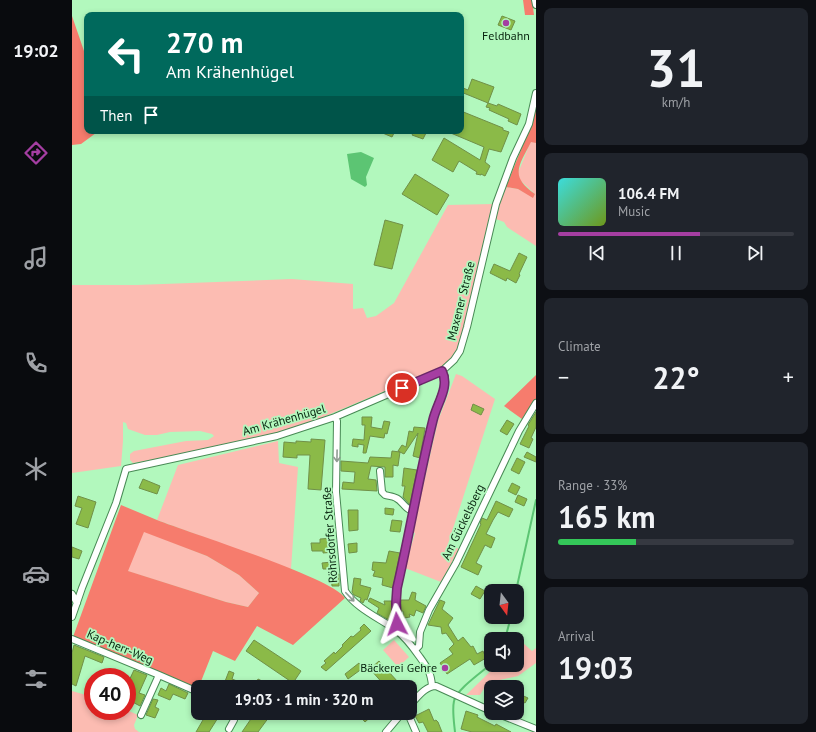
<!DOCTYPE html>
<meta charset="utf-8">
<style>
body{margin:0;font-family:"PT Sans",sans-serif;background:#20242c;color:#f1f3f6;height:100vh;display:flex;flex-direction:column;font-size:15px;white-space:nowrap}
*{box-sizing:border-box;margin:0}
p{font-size:13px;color:#9ea1a6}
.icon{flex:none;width:22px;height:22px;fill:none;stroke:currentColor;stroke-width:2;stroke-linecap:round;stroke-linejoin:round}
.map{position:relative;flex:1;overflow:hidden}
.sheet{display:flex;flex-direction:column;gap:8px;padding:8px;background:#0d0f14;width:280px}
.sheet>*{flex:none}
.top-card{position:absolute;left:12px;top:12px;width:380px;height:122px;border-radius:8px;box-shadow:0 2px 6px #0003;background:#00695c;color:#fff;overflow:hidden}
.needle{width:26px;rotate:165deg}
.fabs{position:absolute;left:412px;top:584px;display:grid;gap:8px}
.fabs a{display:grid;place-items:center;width:40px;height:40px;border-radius:8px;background:#171b24;box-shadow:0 2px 6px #0003;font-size:20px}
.speed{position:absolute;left:12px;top:668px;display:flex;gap:8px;font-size:20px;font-weight:700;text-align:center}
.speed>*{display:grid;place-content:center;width:52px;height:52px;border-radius:50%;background:#171b24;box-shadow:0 2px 6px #0003;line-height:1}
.speed .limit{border:6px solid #d22;background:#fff;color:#111}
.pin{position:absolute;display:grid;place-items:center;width:34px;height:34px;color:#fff;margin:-17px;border:2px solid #fff;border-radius:50%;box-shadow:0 1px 4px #0007}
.me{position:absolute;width:44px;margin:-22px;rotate:356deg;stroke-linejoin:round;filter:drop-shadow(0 0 3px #0008)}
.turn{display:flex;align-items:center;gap:14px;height:84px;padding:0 16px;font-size:18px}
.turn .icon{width:52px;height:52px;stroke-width:2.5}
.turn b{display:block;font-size:28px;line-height:34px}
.then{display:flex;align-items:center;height:38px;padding:0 16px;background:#0003;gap:8px;font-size:15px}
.big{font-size:30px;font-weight:700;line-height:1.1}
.sheet .tile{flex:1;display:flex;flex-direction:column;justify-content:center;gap:6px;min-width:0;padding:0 14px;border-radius:8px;background:#20242c}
.sheet .dial{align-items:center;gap:0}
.dial b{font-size:52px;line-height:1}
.song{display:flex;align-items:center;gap:12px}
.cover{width:48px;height:48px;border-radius:6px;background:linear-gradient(135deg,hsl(180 70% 55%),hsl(80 70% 35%))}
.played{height:4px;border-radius:2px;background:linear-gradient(90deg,#a53ea2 60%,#363941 60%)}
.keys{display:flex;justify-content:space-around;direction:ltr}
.heat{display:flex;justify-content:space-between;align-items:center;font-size:22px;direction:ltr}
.charge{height:6px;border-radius:3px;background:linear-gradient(90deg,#34c759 33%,#363941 0)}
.trip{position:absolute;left:119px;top:680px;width:226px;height:40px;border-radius:8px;background:#171b24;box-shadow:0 2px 6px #0003;font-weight:700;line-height:40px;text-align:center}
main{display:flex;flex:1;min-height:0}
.tabs{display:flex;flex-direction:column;width:72px;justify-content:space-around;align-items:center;background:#090b0e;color:#9ea1a6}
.tabs .icon{width:28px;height:28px}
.tabs .on{color:#a53ea2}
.tabs b{font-size:18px;color:#f1f3f6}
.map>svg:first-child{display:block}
.green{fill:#fcbcb2}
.forest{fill:#f67c6d;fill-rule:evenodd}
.water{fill:#5cc573}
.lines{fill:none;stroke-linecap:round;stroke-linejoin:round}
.stream{stroke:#5cc573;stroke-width:2}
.building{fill:#8bba48;stroke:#709048}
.minor-casing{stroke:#488a55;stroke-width:8}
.minor{stroke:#fff;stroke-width:6}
.oneway{stroke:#909c93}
.route-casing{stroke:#6b2869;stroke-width:10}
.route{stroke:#a53ea2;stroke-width:7}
.poi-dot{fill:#a53ea2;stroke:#b2f8bd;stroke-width:1.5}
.labels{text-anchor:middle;stroke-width:3.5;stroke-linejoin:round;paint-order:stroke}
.poi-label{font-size:12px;fill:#08240f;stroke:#b2f8bd}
.street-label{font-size:12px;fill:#08240f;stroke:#b2f8bd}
</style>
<main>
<nav class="tabs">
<b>19:02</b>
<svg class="icon on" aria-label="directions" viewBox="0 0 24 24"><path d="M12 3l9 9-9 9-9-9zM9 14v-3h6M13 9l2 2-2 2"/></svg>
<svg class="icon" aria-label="music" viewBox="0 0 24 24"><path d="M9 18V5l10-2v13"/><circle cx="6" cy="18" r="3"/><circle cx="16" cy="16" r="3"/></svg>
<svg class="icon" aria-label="phone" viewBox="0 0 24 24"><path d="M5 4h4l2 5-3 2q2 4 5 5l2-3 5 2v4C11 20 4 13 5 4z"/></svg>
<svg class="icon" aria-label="climate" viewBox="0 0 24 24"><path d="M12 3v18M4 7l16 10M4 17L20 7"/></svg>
<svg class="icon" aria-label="car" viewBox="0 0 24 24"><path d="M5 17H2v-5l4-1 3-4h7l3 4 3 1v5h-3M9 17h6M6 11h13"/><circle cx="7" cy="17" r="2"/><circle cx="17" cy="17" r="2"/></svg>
<svg class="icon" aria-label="filters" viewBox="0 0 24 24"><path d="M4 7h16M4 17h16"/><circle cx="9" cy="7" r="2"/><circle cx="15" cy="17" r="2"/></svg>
</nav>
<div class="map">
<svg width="464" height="732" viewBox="0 0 464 732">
<rect width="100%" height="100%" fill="#b2f8bd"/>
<path class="green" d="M459,141L464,143V246L435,227L432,222L424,219L427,205L434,187L446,189L461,197L463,194L448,180L446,173Z
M421,204L392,329L384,351L377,361L370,367L232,425L204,433L107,455L61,463L58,460V454L62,451L114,441L136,440L142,436L140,434L128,431L98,432L85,435H73L56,429L54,423L51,422V441L49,466L0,473V285H65L220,279L281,284V309L291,308L295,318L304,316L322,303L376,205Z
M384,374L390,376L423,399L376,544L387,549L369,582L333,568L343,533L340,532L344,517L366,421Z
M206,441L207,463L226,467L219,569L85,520L106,465Z
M72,531L135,556L167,575L187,593L176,607L154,602L55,571Z
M440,633L460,651L464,648V663L446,676L423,681L414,685L408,695H394L425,665H445V639H437Z
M322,640L337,657L326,667L311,650Z
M0,691L21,697V711H55V710L66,715L62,725L63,729L67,732H0Z"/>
<path class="forest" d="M451,0H460L462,15H453Z
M0,16L12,51L13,88L15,93V131H24V133L9,144L0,145Z
M464,104V143L459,142C447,166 437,176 463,194L461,198L446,189L434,187L459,125Z
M464,375V400L461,402L450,419L432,406Z
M49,505C61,510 73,515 85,520C115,532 261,578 273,598L221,645L185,626L163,661L141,651L126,689L1,637ZM72,532L135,556L167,575L187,593L176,607L154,602L56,571Z"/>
<path class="water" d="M289,152L302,158L294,177L295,185L293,187L279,179L275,154Z"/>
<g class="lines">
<path class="stream" d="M444,591L464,500
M433,639L439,617
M383,732C382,722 380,710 382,701C384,690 410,672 419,664"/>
</g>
<path class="building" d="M430,16L443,21L439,30L426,25Z
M400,79L422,87L416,103L389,92L391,88L396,90Z
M416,103L425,106L426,104L449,114L445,125L436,121L437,119L417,110L418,108L414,107Z
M389,111L431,128V130L437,132L429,152L417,149L413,162L418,166L413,176L409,174V175L404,174L405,172L387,161L381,172L360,160L372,138L408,160L412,147L374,131H389Z
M306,131H323L320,137Z
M342,131H355L351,139L340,135Z
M343,174L377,195L365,215L330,194Z
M313,220L331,225L320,269L302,265Z
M447,253L455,257L447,274L448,275L444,283L435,278L434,281L418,273L422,264L438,271Z
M401,404L412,409L409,415L399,410Z
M464,412V427L459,438L461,439L457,448L448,444L457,426L456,425Z
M290,417H300L299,427L310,429L312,421L318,422L315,434L313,433L312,438L298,436L294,453H291L292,445L286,444V447L280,446L281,439L292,440L293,425H290Z
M435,420L442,424L435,435L428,431Z
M342,427L353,428L348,458L341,456L346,433L332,454L326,451L330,445L334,447L337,431L341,432Z
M239,439L253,440L249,490L236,489L238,455H225V458L211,457L212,442L224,443V441L239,442Z
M320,451L328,452L326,466L321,465V477H313V467L299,466L296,479L304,480L305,491L270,489L271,482L282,483L283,472L269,471V461L296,463L298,457L319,458Z
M455,452L464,457V462L452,457Z
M445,458L453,462L447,474L439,470Z
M332,468L345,470L338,505L331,497L333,486H330Z
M71,479L88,486L85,494L67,488Z
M440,483L448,487L444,495L436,491Z
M446,495L455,499L452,506L443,502Z
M6,496L24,502L16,528L4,524L10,508L3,506Z
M424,501L441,509L437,517L426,512L421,520L414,534L423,538L419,548L413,545L404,563L410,566L406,575L389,567L409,524L408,523L410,518L415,520Z
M313,508L322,509L321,515L313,514Z
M276,510H286V530L277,531Z
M320,520L330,521L328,532L318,531Z
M261,538L263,552L251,553V551H240L239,543H248V539Z
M285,543V552L277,553L276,544Z
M0,547L10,551L7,559L0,557Z
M317,551L328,553L321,588L310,585L311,578L301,576L303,571L300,570L301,562L314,563Z
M260,562L261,569H251L250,563Z
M267,574V586H260L259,575Z
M282,578L289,579L288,585L299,588L295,600L293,599L291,603L288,601L289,598L282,595L280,592Z
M404,586L413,591L408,599L399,594Z
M340,592L344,593L343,600L354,606L351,613L344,610L342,616L337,614L338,617L332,618L331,611H329V600H337Z
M298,598L313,605L312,601H320V620H317L305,613L307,608L296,601Z
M368,600L373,602L370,609L381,618L376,625L386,641L391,637L399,647L401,646L405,654L411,651L414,658L402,665L398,659L375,674L368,663L381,654L377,649L382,644L374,633L370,634L369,627L356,625Z
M292,624L299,631L254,671L249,667L254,663L252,661L262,652L263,654L271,646L270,645L279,636L281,637L289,630L288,628Z
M182,640L229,671L221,683L174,651Z
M2,645L32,657L30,663L13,656L4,686L0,684V653Z
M307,661L326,682L321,687H314L298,669Z
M287,663L291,668L276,679L273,674Z
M62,670L75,675L67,693L73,695L68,706L55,699V685Z
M157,671L162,673L160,679L165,681L163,687H159L152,684Z
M186,679L202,687H182Z
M97,684L116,693L113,699L101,694L98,700L86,695L89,688L94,691Z
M445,693L456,698L453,703L451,702L445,715Z
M81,699L86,700L83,707L87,709L83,718L74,715Z
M357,709L362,721L364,720L366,722L370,732H356L351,722L347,723L343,716Z
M394,711L406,715L405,717L423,726L424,724L439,732H400L389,729Z
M135,713H149L137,732H124Z
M183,713H200L186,732H170Z
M285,713H303L293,722Z"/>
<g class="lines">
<g class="minor-casing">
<path id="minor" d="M463,0L464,5
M263,417L265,421L264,492L273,591C285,609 307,618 324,630C333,637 340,646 347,656C355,667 359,672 360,686
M308,471L310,492L313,495C316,496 321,496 324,498C331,501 332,509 341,511
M0,594L5,603
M0,617L10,588L44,503L54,469L205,436L263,417L370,371L382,360L388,351L395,327L424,204L441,158L457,124L464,93
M325,631L324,603L325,588L361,418L373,385V377L370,371
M0,639L87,675L69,715
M343,650L347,646L348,632L357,610L384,563L447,431L464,403
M87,675L126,692
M338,705C345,698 353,686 364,686L419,711
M334,713L337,716L344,732
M424,713L464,729
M157,729L162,720V713
M314,732L330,713"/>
</g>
<use href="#minor" class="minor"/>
</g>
<defs><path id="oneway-shaft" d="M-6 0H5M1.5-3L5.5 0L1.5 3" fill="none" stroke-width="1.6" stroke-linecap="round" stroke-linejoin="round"/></defs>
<g class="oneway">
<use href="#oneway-shaft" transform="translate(265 456) rotate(91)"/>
<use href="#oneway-shaft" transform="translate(278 597) rotate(46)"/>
</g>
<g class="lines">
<g class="route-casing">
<path id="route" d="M325,624L324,603L325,588C338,532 347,476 361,420C365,403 378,387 370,371L330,388"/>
</g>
<use href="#route" class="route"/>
</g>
<g class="poi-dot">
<circle cx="434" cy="23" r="4"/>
<circle cx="373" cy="668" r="4"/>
</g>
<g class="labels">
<g class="poi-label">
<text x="434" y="40">Feldbahn</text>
<text x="365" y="672" text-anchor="end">Bäckerei Gehre</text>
</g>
<g class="street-label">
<text transform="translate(389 301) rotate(-76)" y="4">Maxener Straße</text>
<text transform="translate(212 420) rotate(-16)" y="4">Am Krähenhügel</text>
<text transform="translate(391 522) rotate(-64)" y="4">Am Gückelsberg</text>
<text transform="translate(258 535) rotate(-94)" y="4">Röhrsdorfer Straße</text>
<text transform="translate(48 647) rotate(23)" y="4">Kap-herr-Weg</text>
</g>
</g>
</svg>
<div class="fabs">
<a><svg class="needle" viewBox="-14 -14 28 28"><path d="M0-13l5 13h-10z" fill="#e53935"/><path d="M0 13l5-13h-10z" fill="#9ea1a6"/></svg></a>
<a><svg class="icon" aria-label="sound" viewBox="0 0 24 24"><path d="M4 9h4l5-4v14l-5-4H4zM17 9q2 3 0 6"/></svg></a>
<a><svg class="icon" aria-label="layers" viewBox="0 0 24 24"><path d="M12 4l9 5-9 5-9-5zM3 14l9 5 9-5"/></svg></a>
</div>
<div class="speed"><div class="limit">40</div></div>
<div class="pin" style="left:330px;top:388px;background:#d93025"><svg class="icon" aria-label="arrive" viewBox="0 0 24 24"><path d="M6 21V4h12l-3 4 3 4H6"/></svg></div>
<svg class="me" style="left:325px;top:624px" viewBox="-20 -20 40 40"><path d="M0-17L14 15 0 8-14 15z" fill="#a53ea2" stroke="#fff" stroke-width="4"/></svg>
<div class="trip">19:03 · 1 min · 320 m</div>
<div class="top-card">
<div class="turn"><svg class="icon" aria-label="left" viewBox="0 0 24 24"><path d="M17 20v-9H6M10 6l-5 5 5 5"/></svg><div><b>270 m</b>Am Krähenhügel</div></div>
<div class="then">Then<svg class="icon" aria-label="arrive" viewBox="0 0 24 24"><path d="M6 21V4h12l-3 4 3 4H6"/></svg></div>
</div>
</div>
<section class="sheet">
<div class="tile dial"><b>31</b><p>km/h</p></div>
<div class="tile">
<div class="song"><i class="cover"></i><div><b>106.4 FM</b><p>Music</p></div></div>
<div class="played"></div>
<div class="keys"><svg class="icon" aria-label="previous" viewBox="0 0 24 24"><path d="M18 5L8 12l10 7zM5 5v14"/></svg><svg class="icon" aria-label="pause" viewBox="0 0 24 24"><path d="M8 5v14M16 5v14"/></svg><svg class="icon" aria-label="next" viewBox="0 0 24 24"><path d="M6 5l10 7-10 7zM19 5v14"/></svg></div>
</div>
<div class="tile"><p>Climate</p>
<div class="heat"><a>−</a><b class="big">22°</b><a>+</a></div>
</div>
<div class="tile"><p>Range · 33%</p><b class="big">165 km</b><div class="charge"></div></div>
<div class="tile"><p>Arrival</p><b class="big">19:03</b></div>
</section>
</main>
